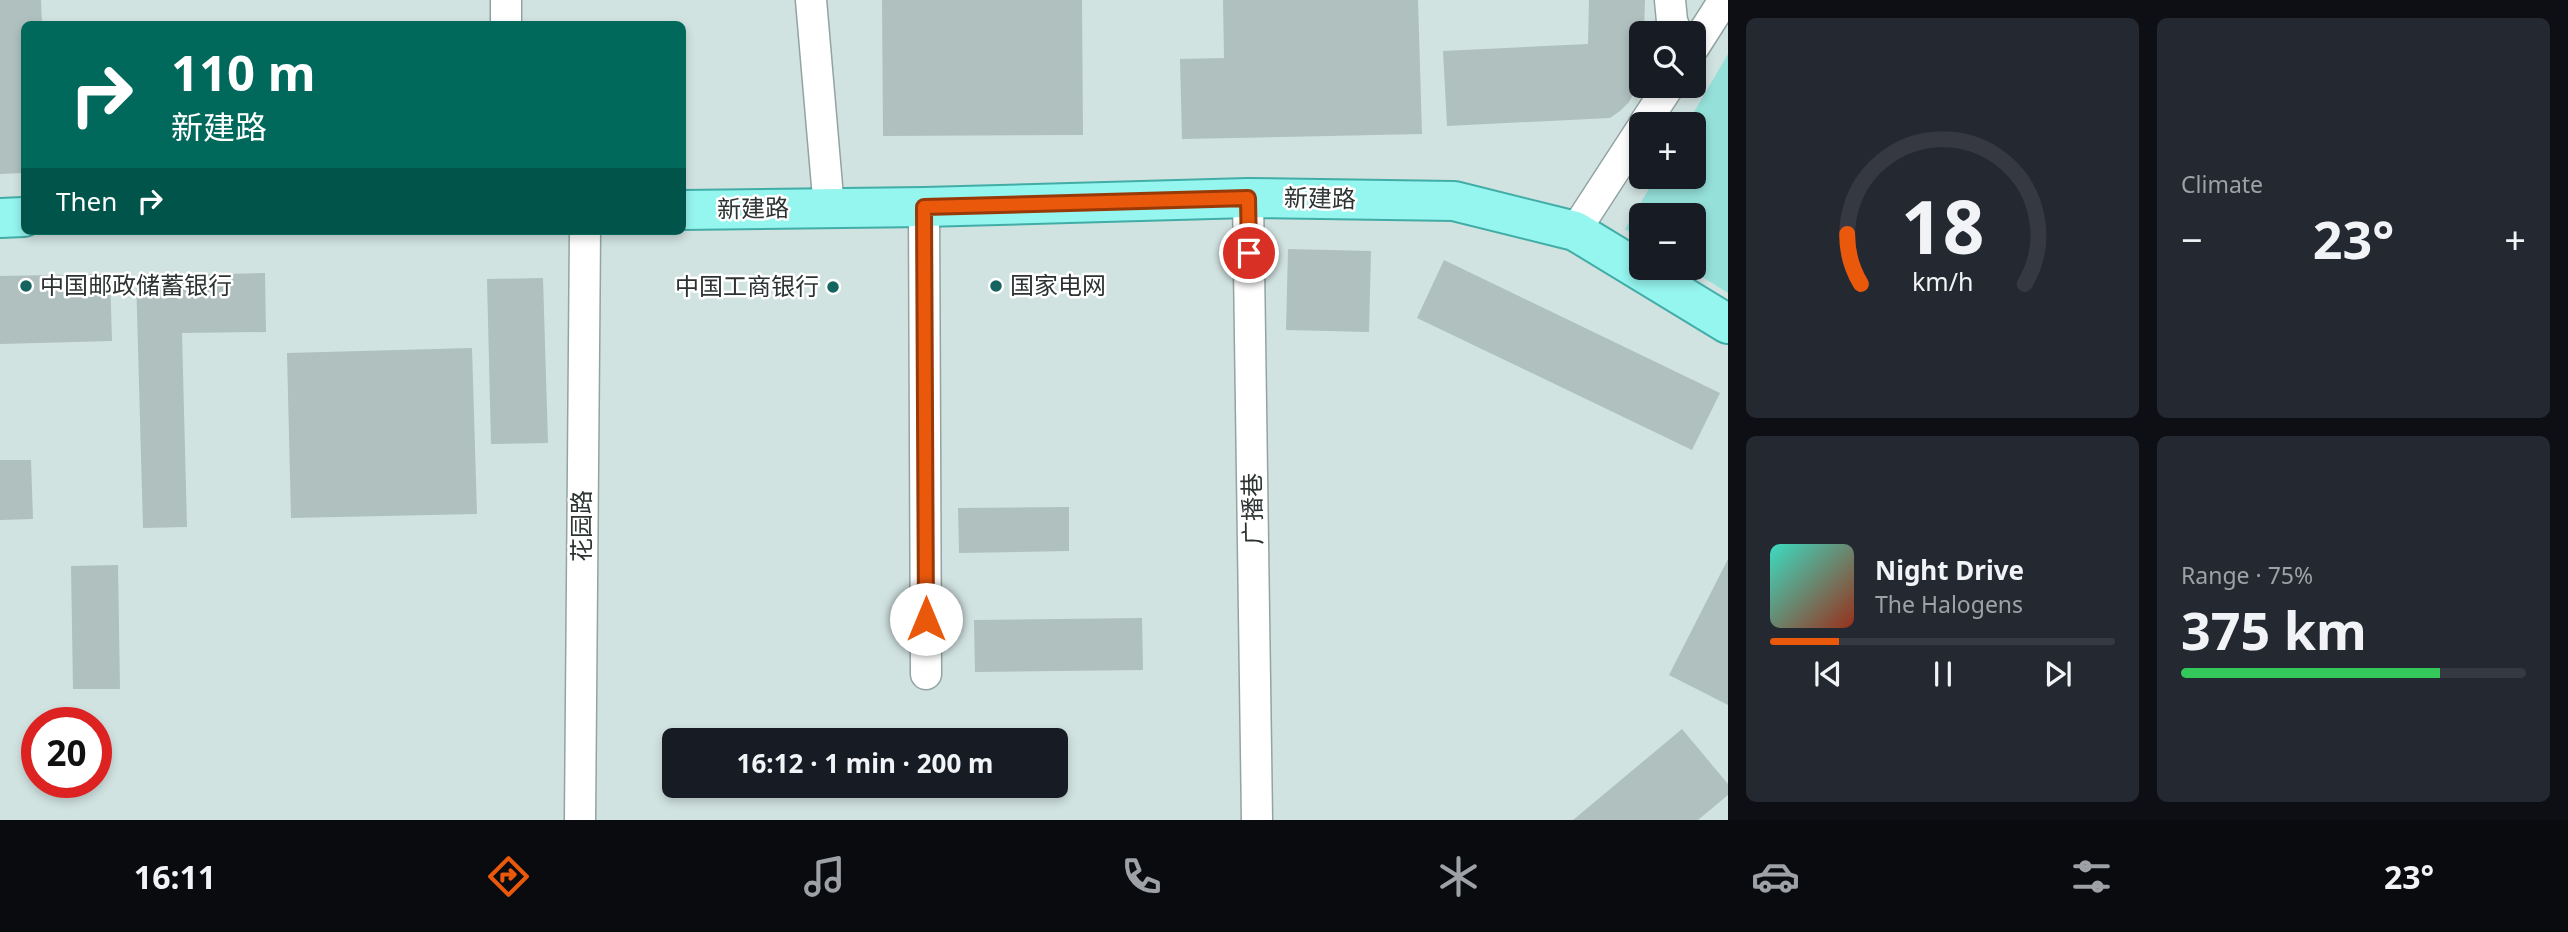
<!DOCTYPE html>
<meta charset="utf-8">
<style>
body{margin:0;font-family:"Noto Sans","Noto Sans SC",sans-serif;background:#242831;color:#f1f3f6;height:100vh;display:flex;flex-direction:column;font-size:26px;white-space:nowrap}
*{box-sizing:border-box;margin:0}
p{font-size:23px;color:#9ea1a6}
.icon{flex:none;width:38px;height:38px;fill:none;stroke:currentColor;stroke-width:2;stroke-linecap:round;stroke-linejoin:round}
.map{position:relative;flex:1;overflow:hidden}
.panel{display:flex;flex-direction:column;gap:18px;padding:18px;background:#0d0f14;width:840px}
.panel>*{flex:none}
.top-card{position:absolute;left:21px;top:21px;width:665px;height:214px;border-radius:10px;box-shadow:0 4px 10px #0003;background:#00695c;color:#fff;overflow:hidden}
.buttons{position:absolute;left:1629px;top:21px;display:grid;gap:14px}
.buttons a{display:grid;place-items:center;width:77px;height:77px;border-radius:10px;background:#171b24;box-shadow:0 4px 10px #0003;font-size:35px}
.speed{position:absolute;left:21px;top:707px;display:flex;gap:14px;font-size:35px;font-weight:700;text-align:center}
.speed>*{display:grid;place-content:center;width:91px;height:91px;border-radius:50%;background:#171b24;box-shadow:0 4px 10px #0003;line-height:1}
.speed .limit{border:10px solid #d22;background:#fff;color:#111}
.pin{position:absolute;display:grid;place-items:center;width:60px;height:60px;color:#fff;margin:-30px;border:4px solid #fff;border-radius:50%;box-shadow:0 2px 7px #0007}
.me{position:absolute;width:77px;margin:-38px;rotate:0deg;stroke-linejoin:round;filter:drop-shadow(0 0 5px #0008)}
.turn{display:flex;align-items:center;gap:24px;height:147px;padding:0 35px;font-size:32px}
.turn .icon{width:91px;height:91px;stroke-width:2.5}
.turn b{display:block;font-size:49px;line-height:60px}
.then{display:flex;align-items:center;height:66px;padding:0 35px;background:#0003;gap:14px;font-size:26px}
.big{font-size:52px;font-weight:700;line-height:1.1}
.panel .tile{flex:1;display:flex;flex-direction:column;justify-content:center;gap:10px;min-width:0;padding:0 24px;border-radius:10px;background:#242831}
.panel .dial{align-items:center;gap:0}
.dial svg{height:182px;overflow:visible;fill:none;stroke:#363941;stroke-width:7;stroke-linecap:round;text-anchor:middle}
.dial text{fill:#f1f3f6;stroke:none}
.song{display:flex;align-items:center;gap:21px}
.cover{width:84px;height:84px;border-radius:10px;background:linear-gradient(135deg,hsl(170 70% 55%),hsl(10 70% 35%))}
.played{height:7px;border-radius:4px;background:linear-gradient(90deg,#ea580c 20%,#363941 20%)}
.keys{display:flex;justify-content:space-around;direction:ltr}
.heat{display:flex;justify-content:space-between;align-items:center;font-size:38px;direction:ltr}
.charge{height:10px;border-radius:5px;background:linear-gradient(90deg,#34c759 75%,#363941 0)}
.panel .tiles{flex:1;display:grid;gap:18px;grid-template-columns:repeat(2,1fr)}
.trip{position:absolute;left:662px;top:728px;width:406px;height:70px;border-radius:10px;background:#171b24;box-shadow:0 4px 10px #0003;font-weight:700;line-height:70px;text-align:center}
.tab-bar{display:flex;height:112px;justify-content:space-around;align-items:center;background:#090b0e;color:#9ea1a6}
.tab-bar .icon{width:49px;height:49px}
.tab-bar .current{color:#ea580c}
.tab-bar b{font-size:32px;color:#f1f3f6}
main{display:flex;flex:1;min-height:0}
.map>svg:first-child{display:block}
.green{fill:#95e1da}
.building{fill:#afc0be}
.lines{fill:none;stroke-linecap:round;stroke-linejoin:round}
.minor-casing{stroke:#93a3a2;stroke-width:33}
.major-casing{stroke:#42ada6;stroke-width:42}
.minor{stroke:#fff;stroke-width:30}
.major{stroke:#95f5ef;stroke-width:38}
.route-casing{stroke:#983908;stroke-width:18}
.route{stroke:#ea580c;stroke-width:12}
.poi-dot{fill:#16645f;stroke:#fff;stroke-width:2.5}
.labels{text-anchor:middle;stroke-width:5;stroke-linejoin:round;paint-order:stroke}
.street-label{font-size:24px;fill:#2c3332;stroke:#fff}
.poi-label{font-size:24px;fill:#2c3332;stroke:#fff;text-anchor:start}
</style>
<main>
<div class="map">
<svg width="1728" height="820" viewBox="0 0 1728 820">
<rect width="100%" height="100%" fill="#d1e3e1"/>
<path class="green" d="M1728,54V293L1688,268H1694V215H1642L1641,240L1625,229L1656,177H1694V124H1687Z"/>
<path class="building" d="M0,0H41L42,24H24V173L0,174Z
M882,0H1082L1083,135L883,136Z
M1223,0H1418L1422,134L1182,139L1180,59L1224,58Z
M1589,0H1645L1644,33H1642V78L1629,102L1620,111L1610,118L1447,126L1443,51L1588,44Z
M1288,249L1371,251L1369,332L1286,330Z
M1444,260L1720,393L1692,450L1417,318Z
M265,273L266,332L182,333L187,527L143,528L136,276Z
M110,274L112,341L0,344V276Z
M543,278L548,443L491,444L487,279Z
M472,348L477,514L291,518L287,353Z
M0,460H31L33,519L0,520Z
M1069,507V551L959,553L958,508Z
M1728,559V705L1669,675Z
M118,565L120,689H73L71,566Z
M1142,618L1143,670L975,672L974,620Z
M1682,729L1728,784V795L1698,820H1573Z"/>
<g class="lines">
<g class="minor-casing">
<path id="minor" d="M811,0L829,209
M1670,0L1672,21L1677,33
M506,24V0
M1694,47L1724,0
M1644,124L1669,86
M1248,198L1257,820
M924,207L926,674
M1575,231L1642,128
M580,820L585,231"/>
</g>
<g class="major-casing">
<path id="major" d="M682,210L924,207L1248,198L1454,201L1575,231L1728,324
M0,218L24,217"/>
</g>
<use href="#minor" class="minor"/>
<use href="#major" class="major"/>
</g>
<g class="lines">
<g class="route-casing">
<path id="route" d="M926,619L924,207L1248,198L1249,253"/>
</g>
<use href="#route" class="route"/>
</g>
<g class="poi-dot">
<circle cx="26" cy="286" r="7"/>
<circle cx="996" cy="286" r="7"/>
<circle cx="833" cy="287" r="7"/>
</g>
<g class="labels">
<g class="street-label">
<text transform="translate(1320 199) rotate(1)" y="8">新建路</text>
<text transform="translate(753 209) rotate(-1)" y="8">新建路</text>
<text transform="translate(1253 509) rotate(-91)" y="8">广播巷</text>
<text transform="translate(582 526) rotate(-90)" y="8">花园路</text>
</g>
<g class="poi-label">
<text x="40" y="294">中国邮政储蓄银行</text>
<text x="1010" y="294">国家电网</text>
<text x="819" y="295" text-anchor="end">中国工商银行</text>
</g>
</g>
</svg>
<div class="buttons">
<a><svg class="icon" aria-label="search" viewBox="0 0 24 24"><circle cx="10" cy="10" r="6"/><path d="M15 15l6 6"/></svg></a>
<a>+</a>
<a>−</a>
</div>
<div class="speed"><div class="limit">20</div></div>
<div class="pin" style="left:1249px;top:253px;background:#d93025"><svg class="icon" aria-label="arrive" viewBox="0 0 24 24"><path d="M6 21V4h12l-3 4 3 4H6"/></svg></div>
<svg class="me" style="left:926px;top:619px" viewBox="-20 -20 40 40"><circle r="19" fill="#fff"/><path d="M0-13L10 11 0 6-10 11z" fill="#ea580c"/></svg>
<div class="trip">16:12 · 1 min · 200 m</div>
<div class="top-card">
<div class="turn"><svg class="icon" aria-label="right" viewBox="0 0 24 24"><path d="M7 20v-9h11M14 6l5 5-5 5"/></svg><div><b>110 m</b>新建路</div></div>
<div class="then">Then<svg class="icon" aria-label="right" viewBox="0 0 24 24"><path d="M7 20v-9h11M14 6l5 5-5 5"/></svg></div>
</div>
</div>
<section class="panel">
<div class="tiles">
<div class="tile dial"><svg viewBox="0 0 100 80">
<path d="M14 69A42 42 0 1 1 86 69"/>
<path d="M14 69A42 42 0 0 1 8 47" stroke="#ea580c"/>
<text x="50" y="56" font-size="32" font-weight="700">18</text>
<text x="50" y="72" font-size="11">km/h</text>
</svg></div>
<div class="tile"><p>Climate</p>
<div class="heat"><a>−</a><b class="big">23°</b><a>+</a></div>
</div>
<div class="tile">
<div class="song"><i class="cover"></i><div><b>Night Drive</b><p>The Halogens</p></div></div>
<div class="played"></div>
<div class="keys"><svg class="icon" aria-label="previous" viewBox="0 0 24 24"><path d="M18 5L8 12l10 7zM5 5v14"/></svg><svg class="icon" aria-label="pause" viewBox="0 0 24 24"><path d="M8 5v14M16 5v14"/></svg><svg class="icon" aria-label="next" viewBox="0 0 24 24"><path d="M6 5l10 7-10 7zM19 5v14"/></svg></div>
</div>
<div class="tile"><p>Range · 75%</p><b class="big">375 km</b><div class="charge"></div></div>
</div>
</section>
</main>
<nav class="tab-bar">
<b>16:11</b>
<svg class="icon current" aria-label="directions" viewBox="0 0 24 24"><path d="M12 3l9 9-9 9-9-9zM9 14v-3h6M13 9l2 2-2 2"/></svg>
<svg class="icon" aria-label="music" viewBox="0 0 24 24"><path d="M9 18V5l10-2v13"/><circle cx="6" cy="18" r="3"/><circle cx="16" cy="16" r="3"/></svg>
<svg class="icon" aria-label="phone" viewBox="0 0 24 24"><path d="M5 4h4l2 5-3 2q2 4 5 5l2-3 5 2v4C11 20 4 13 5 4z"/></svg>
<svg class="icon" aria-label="climate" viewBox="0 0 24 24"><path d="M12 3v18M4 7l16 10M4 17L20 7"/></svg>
<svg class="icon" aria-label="car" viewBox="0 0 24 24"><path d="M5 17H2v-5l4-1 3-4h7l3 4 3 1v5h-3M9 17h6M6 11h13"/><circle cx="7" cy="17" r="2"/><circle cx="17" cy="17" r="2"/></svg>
<svg class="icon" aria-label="filters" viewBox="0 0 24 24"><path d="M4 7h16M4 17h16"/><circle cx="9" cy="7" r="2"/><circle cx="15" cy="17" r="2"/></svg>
<b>23°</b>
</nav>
